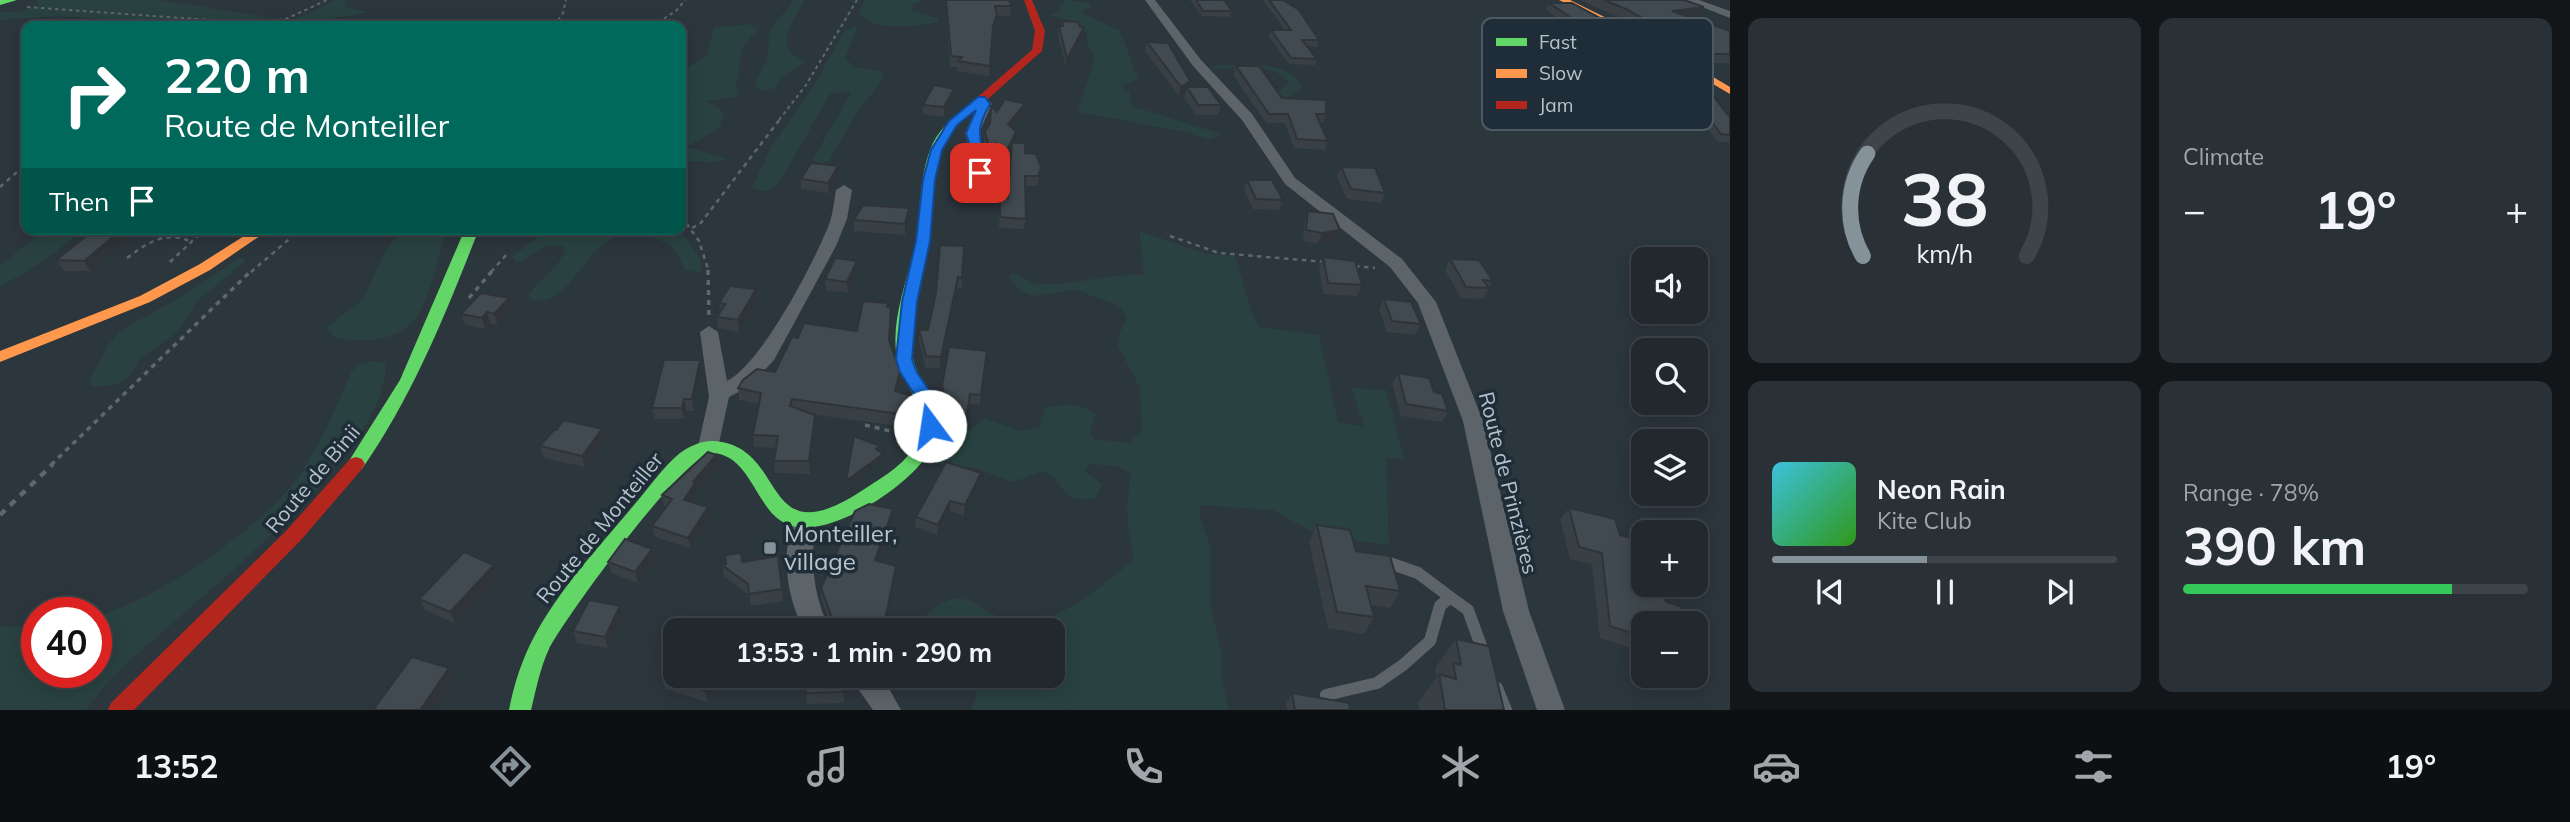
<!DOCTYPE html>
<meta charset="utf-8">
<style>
body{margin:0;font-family:Mulish,sans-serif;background:#293036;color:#f1f3f6;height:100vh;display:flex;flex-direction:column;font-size:26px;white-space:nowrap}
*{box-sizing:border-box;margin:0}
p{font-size:23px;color:#a2a6aa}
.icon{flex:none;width:38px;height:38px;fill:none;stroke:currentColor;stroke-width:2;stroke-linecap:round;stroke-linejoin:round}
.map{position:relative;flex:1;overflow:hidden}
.details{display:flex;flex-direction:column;gap:18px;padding:18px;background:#121619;width:840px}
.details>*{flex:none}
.banner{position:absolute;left:21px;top:21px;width:665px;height:214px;border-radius:14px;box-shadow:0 4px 18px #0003,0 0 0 2px #3e444a;background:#00695c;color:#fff;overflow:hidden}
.controls{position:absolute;left:1631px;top:247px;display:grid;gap:14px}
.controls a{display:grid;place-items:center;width:77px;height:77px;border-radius:14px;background:#21282e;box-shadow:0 4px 18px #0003,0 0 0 2px #3e444a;font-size:35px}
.speed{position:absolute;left:21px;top:597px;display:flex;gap:14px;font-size:35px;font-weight:700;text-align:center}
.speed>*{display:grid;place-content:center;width:91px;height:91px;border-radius:50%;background:#21282e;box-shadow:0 4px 18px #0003,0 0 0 2px #3e444a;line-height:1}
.speed .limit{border:10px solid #d22;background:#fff;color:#111}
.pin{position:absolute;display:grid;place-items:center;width:60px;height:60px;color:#fff;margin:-30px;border-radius:14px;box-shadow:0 4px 10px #0006}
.me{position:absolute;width:77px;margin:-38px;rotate:346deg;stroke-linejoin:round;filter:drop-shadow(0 0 5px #0008)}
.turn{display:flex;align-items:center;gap:24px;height:147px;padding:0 28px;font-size:32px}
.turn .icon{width:91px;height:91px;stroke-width:2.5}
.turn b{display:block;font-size:49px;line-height:60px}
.then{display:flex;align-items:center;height:66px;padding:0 28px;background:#0003;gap:14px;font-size:26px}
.big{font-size:52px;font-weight:700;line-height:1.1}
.details .widget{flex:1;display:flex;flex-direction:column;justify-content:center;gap:10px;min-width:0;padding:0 24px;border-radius:14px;background:#293036}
.details .dial{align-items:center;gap:0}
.dial svg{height:182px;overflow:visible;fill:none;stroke:#3e444a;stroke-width:7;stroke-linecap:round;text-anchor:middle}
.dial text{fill:#f1f3f6;stroke:none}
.song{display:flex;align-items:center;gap:21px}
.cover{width:84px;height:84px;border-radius:10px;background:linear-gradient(135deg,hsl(190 70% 55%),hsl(110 70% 35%))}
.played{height:7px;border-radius:4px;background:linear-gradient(90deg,#86929a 45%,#3e444a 45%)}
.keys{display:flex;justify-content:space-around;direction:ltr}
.heat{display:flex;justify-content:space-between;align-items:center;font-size:38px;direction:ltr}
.charge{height:10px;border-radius:5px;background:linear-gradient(90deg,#34c759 78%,#3e444a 0)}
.details .tiles{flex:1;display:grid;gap:18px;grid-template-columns:repeat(2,1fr)}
.trip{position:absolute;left:663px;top:618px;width:402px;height:70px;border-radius:14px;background:#21282e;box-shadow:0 4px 18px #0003,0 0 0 2px #3e444a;font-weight:700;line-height:70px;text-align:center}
.dock{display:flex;height:112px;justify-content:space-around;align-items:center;background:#0d1012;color:#a2a6aa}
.dock .icon{width:49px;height:49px}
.dock .active{color:#86929a}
.dock b{font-size:32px;color:#f1f3f6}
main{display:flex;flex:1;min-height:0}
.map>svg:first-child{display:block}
.green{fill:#294241}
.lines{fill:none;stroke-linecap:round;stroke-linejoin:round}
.path-far3{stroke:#5e676b;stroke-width:2;stroke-dasharray:3.5 3.5;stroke-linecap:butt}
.path-far2{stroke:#5e676b;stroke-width:2.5;stroke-dasharray:4.5 4.5;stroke-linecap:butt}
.path-far1{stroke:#5e676b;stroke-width:3.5;stroke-dasharray:5 5;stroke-linecap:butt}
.path{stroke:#5e676b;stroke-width:4.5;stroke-dasharray:7 7;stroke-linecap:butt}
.lane{stroke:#5d6469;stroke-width:12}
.street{fill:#5d6469;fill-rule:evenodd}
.fast{fill:#63d668;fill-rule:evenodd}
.slow{fill:#ff974d;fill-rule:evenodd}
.jam{fill:#b3261e;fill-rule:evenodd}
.wall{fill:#384045}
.shaded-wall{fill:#2e3438}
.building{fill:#414a50;stroke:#2e3438;stroke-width:2}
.route{fill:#1a73e8;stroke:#114b97;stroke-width:2}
.poi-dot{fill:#86929a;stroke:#1f2d38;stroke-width:2.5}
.labels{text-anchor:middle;stroke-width:7;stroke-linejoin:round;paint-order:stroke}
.street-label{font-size:21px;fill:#b7c3cc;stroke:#1f2d38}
.near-poi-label{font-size:24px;fill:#b7c3cc;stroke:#1f2d38;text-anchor:start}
.key{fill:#1f2d38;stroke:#4d5a64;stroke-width:2}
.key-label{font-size:19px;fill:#b7c3cc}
</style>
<main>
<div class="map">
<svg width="1730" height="710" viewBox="0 0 1730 710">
<rect width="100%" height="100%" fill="#2c363d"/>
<path class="green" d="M37,0H160L272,18L228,21L219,26L56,16L0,20V12H19L39,5Z
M335,0H347L344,7L369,12L325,20L322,26H269L308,14Z
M794,0H805C798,13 778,38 791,53C795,57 801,57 805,62L780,79L776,88L761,91L754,84L767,60L770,30Z
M866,0H924L911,5V11L937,18L939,22C918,26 878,32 861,16L859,10Z
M1066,0L1090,3L1092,6L1081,12L1120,31L1137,76L1138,79L1121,85L1130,94L1131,106L1222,134L1210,140L1186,132L1078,112L1095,56L1087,43V31L1069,20L1048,15L1059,12L1060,5Z
M748,24L758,29L743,46L736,87L739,93L736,97L707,101L720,109L724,115L719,128L687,147L729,159L710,163L681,160V108L689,101L688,97L681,94V72L707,55L714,28Z
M858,25L845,58L853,66L883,72L881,81L857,113L829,161L820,164L812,160L851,94L846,91L830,94L778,185L767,191L752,188L771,147L814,85L845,30Z
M1222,65C1250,66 1287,59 1302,86L1288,98L1289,103L1276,94L1289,83C1275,60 1230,71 1208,68Z
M45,229H87L37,265L0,287V266Z
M400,229H447C424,298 429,352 335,338L327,327L363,299L383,256Z
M547,229H679L700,258L702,269L699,273L684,269C678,252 673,245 656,239C582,213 582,310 531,300L528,295L558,263L565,252L562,246C543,243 536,252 521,262L515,261L513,256Z
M1139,231L1207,254L1235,256L1251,311L1259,327L1319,335L1338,422L1364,427L1352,388L1386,390L1404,459L1386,458L1389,545L1319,536L1273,510L1200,505V518L1210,546V602L1222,655V679L1229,710H971L976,698L974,676H1054V630H929L925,617C971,571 980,626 1026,622C1066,619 1104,584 1133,560L1127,513L1130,473L1117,466L1090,464L1084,471L1103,485L1094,499C1056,502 1069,485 1044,471L1013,482L975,468L937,464L934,457L985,418L1020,431L1039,428L1045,407C1066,404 1079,402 1096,415L1090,432L1093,439L1129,443L1142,430L1140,388L1118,345L1120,332L1127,317L1119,306L1082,292L1072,290L1033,296L1021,291L1008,276L1015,273C1021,276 1028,281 1034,283C1061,289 1110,272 1144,275Z
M239,258L245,259L242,264L196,302L179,330L138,361L131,374L116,385L91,387L89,381L109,344L120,331L191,291Z
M374,361L385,363C394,449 186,608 124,666C110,679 98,695 86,710H0V627L37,625V672H96V616C155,602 268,523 301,473C322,441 336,406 352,371L361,364Z"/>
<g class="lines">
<path class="path-far3" d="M27,7L253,23L286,19L327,0
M275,23L289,26
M528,26H554
M554,26L563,13L566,0
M652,26L676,11L685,0
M779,120L806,85L857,0"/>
<path class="path-far2" d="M0,187L26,164
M681,216L699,241L709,272
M692,228L700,224L780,119
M1170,236L1219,253L1326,262
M127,258C148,242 166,230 192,242
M170,262L205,229
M1355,266L1375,268
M251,272L301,229
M491,272L507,254"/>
<path class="path-far1" d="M708,270L709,317
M469,298L493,270
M865,425L903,434
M51,465L252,270"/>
<path class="path" d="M0,515L53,464"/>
<path class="lane" d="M1381,560L1418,573L1450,597
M1497,688L1506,710
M1326,695L1377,683L1403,665L1430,641L1440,606L1450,597L1468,610L1484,654"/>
<path class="street" d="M1145,0H1155L1201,60L1252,114L1295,178L1402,259L1436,302L1483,421L1529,611L1565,710H1537L1503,611L1463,421L1418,303L1390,267L1285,184L1242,120L1193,66Z
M1684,0H1699L1730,11V18Z
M982,95L992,104L979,133L987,162L986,196L978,201L970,196L973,162L965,133L978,104L975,99Z
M844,185L852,190L847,219L836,246L774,360L750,386L729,397L717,452H701L698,447L709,397L700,332L709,326L718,332L727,381C762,363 815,261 830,222C833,212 834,201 836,190Z
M804,514L812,517L816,523C810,563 813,594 830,630H804C787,599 779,549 796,517Z
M849,676H882L901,710H873Z"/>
<path class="fast" d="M0,0H17L0,5Z
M973,101L982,103C971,116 954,125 946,141C930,171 934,211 929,244C923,277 910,310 911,343C912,394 968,414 916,469C891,496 813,549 777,518C755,500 747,455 713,453C685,452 564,619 549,649C540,668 536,690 531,710H509C514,684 522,659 535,635C561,587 599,547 634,505C649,488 662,468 680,453C689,446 703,440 714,441C790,446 758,559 863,490C881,478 905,465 915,445C934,409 900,385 896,351C892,314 909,277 916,241C921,209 919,173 933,143C942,125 959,113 973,101Z
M465,229H479C446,313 414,394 362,469H350L347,464L400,380Z"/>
<path class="slow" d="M1559,0H1570L1649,39L1730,87V94L1643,43Z
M255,229H270L210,270L150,302L0,362V351L140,296L200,264Z"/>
<path class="jam" d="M1024,0H1032L1045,31L1042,51L981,105H973V101L1032,50L1035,31Z
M356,457L362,459L365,464L362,469L301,540L134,710H108L111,703L287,530L350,459Z"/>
</g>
<path class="wall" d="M945,0H1009L1011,6L1010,16H997L996,23L992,36L989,76L957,71L958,67H950Z
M1190,0H1253L1226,3L1232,11L1230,17L1202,16Z
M1263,0H1283L1319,40L1317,47L1307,46L1317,59L1315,65L1289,64L1269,36L1271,30H1285Z
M1580,0H1684L1704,7L1699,16L1689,17L1730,31V63H1701L1621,18Z
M1549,3L1671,56L1666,64H1636L1577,26H1569L1546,10Z
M1062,21L1084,27L1083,35L1066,68L1058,35L1059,26H1061Z
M1147,42L1189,87L1221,105L1218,115H1196L1184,97L1186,92L1179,96L1145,51Z
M1669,65L1730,118V143L1717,141L1665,71Z
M1236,66L1282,98L1326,114L1323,123H1320L1328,141L1325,150L1294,148L1285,123H1266L1233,75Z
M954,89L953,98L944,117L923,114V105Z
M991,106L997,112L1024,113L1012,128L1014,143L1025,153L1039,177L1037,186H1025L1026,219L1024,229L999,228L1000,198H1008L1011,150L994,185L995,153L988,157L984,142L985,132L990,124Z
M838,166V176L829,193L801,189V179Z
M1341,167L1385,193L1381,203L1347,199L1337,177Z
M1247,180L1283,200L1279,210L1253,209L1244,190Z
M909,208L908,218L905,235L854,231V220Z
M1308,211L1336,240L1318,244L1303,241L1305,221Z
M95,229H126L131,238L91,271H64L56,260Z
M964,246L962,288H957L940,368H926L919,341V330H928Z
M1323,257L1362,285L1357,296L1323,294L1319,268Z
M1450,259L1493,281L1483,299L1461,298L1445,270Z
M857,261V272L848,293L826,290L825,279Z
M756,289L757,300L739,332L718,328L717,317L720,312L719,303Z
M509,298L512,309L498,325L490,323L485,329L465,325L461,314Z
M1384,299L1421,324L1415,335L1387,332L1379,310Z
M888,307L889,341L900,371V383L897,391L911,408L906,427L810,414L815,415V427L810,474L775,473L774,461L776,448L754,447L753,435L759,404L739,400L738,388L775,372L798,338L857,331Z
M987,351L980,405L969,404L966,425L948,422L941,395L942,385Z
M702,371L694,411H686L684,419H654L652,408Z
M1398,373L1434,392L1448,411L1442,422L1401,416L1392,384Z
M602,429L605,440L585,467L544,458L540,446L556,430Z
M716,455L718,466L697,490V494L691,502L710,518L690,548L655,537L652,526L666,507L664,506L662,495Z
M979,483L964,516L950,511L938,535L915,527L916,517Z
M1569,508L1615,519L1643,623V652L1600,638L1592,564L1570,559L1560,519Z
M893,521L879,561L896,566V577L885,630H830V621L821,599V588Z
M1317,525L1356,551L1400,591L1390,608L1371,605L1374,617L1364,634L1328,628L1309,542Z
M778,556L783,601L751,606L749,595L724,577L722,565Z
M655,560L638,583L611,573L608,562Z
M494,565L499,577L456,624L425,610L419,599Z
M620,606L623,617L608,648L577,643L573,631Z
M1456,639L1504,710H1419L1418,703L1437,677L1435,668Z
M676,676H728L726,681L719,679L708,702L665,689L662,677Z
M843,676L844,703L807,704L806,693Z
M1292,693L1350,710H1287L1286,704Z"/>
<path class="shaded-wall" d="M1222,0H1253L1221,4Z
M1704,7L1699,16L1667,19L1672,11Z
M997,14L996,23L992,37L993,27Z
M1084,27L1083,35L1066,68L1067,59Z
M1190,81L1188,90L1187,87L1186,92L1179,96L1181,87Z
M954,89L953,98L944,117V107Z
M1025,104L1024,113L1007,134L1008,124Z
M1016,132L1015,142L994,185L995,175Z
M996,143L995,153L988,157L989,147Z
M838,166V176L829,193L828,183Z
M909,208L908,218L905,235V224Z
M122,229H126L131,238L91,271L84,261Z
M1340,230L1336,240L1318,244L1322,233Z
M857,261V272L848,293L847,282Z
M958,277L957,288L940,368L941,357Z
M756,289L757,300L739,332L738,320Z
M509,298L512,309L498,325L494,314Z
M487,312L490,323L485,329L482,318Z
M700,360L702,371L694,411L692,399Z
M900,371V383L895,403V391Z
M912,396L911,408L906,427L907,415Z
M684,399L686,411L684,419L682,408Z
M815,415V427L810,474L809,461Z
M602,429L605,440L585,467L582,456Z
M883,454V460L846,487V481Z
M716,455L718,466L697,490V494L685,511L684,500L693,482Z
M981,473L979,483L964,516L965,505Z
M950,501V511L938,535V525Z
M708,507L710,518L690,548L688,538Z
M893,509V521L875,571V560Z
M652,549L655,560L638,583L635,572Z
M494,565L499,577L456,624L450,612Z
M896,566V577L885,630H883Z
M620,606L623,617L608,648L605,637Z
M449,668L455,679L434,710H420Z
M713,676H718L719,679L708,702L705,691Z"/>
<path class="building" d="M946,0H1009L1011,6H995L997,14L993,27L990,66L958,61L962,57L951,56Z
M1196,0H1224L1232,11H1203Z
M1269,0H1283L1299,10L1319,40H1302L1317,59L1291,58L1271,30H1291Z
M1604,0H1684L1704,7L1672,11L1730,31V54H1707L1626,9Z
M1549,3H1572L1671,56H1640L1580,18L1573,19Z
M1062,21L1078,22L1080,27H1084L1067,59L1059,26H1063Z
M1147,42L1168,43L1190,81L1181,87Z
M1669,65L1708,89L1730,118V135L1721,134Z
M1236,66H1259L1282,98L1326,100V114H1316L1328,141L1297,139L1288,114H1269Z
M934,85L954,89L944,107L923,105Z
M1187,87H1208L1221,105H1198Z
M1005,99L1025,104L1008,124L1016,132L995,175L996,143L989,147L985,132L990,123L991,106L997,112Z
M1012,143H1025V153L1036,154L1041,167L1038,176H1025L1026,219L1000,217V198H1008Z
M811,163L838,166L828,183L801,179Z
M1341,167L1375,168L1385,193L1351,189Z
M1247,180H1272L1283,200L1256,199Z
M863,205L909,208L905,224L854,220Z
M1308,211L1333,214L1340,230L1322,233L1306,230Z
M95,229H122L84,261L56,260Z
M940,245L964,246L962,278L958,277L941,357L926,356L919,330H928L936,293Z
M1323,257L1355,261L1362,285L1328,283Z
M835,258L857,261L847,282L825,279Z
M1450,259L1479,260L1493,281L1483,280L1489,288L1466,287Z
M730,286L756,289L738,320L717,317L725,304L719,303Z
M481,293L509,298L494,314L487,312L482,318L461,314Z
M1384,299L1411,302L1421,324L1392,321Z
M863,301L888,303L887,307L891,308L889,340L900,371L895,391L912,396L907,415L792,399L790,406L815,415L809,461H774L778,436L753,435L761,393L738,388L743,380L757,369L775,372L792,337L798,338L804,323L857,331Z
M949,347L987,351L981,395L970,394L967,414L948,412L942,385Z
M664,360H700L692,399H684L682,408H652Z
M1398,373L1429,378L1434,392L1442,394L1448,411L1406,404Z
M564,420L602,429L582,456L540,446L554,430H556Z
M854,436L880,446L876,449L883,454L846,481Z
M708,452L716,455L693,482L695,483L684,500L708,507L688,538L652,526L672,499L662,495Z
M946,462L981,473L965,505L950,501L938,525L916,517Z
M869,504L893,509L875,560L896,566L883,630H854L855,629L830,621L832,618L821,588L855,511Z
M1569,508L1615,519L1620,535L1643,541V584H1660L1666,602L1682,607L1685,623H1643V637L1610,626L1602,553L1579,547Z
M1317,525L1350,530L1356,551L1390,556L1400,591L1366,586L1374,617L1337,612Z
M625,539L652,549L635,572L608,562Z
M464,552L494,565L450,612L419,599Z
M741,553L742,562L778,556L782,589L749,594L748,584L722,565L726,564L725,555Z
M589,600L620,606L605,637L573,631Z
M695,616L736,627L735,630H687Z
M1456,639L1489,646L1504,710H1445L1439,674L1456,679L1453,663L1461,665Z
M676,652V676H713L705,691L662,677Z
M412,657L449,668L420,710H373Z
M806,676H843V692L806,693Z
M1292,693L1349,703L1350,710H1295Z"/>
<path class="route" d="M978,97H985L990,104C971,137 984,139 986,173L980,177L974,173L973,156L966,133L976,110L957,125L942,150L935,180L930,241L917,302L912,359L916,371L937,402L939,426L930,432L922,426L920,403L900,372L896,359L902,302L916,241L923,180L931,150L949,121Z"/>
<rect class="poi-dot" x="763" y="541" width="14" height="14" rx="3.5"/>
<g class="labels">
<g class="street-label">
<text transform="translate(313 479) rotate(-50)" y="7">Route de Binii</text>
<text transform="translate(1508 483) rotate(76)" y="7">Route de Prinzières</text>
<text transform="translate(600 528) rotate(-51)" y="7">Route de Monteiller</text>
</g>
<g class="near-poi-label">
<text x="784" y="542">Monteiller,<tspan x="784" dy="28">village</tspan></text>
</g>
</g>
<rect x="1482" y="18" width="231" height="112" rx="10" class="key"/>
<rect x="1496" y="38" width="31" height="8" fill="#63d668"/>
<rect x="1496" y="69" width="31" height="9" fill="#ff974d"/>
<rect x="1496" y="101" width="31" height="8" fill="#b3261e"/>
<g class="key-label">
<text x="1539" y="49">Fast</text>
<text x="1539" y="80">Slow</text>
<text x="1539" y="112">Jam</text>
</g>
</svg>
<div class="controls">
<a><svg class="icon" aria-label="sound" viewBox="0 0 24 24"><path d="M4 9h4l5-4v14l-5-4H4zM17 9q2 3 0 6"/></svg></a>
<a><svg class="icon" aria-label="search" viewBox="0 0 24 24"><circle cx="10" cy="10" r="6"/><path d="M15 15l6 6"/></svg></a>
<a><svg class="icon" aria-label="layers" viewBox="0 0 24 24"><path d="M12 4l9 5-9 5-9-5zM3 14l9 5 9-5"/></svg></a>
<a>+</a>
<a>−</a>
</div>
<div class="speed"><div class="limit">40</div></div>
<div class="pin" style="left:980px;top:173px;background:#d93025"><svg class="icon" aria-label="arrive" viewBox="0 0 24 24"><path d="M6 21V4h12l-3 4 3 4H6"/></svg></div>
<svg class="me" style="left:930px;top:426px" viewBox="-20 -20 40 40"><circle r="19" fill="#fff"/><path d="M0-13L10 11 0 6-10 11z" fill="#1a73e8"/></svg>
<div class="trip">13:53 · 1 min · 290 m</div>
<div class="banner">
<div class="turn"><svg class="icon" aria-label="right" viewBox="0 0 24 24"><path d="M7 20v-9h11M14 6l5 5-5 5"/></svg><div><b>220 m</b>Route de Monteiller</div></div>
<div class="then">Then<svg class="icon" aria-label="arrive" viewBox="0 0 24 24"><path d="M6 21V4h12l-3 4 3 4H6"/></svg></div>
</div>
</div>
<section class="details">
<div class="tiles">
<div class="widget dial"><svg viewBox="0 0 100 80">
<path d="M14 69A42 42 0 1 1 86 69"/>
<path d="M14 69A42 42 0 0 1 16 24" stroke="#86929a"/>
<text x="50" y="56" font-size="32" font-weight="700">38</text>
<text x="50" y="72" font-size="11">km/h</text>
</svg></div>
<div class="widget"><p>Climate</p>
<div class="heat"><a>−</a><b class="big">19°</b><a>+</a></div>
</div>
<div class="widget">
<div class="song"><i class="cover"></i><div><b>Neon Rain</b><p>Kite Club</p></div></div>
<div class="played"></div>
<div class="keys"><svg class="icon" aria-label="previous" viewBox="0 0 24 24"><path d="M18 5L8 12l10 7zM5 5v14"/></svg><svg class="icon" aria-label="pause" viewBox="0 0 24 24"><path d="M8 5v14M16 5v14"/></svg><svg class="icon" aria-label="next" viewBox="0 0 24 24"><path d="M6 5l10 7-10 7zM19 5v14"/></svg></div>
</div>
<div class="widget"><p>Range · 78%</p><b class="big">390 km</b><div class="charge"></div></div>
</div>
</section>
</main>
<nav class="dock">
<b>13:52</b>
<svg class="icon active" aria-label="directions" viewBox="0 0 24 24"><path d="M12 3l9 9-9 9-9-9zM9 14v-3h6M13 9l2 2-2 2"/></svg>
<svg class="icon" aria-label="music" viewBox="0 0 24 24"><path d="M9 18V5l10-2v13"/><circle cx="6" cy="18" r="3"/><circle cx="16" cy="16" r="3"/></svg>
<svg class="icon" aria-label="phone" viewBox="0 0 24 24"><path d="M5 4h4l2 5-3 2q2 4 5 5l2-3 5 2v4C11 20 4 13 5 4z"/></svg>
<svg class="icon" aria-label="climate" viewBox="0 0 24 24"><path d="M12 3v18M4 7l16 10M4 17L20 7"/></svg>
<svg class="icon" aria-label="car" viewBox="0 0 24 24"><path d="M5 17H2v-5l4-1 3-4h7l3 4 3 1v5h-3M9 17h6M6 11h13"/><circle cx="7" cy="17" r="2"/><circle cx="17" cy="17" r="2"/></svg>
<svg class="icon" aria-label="filters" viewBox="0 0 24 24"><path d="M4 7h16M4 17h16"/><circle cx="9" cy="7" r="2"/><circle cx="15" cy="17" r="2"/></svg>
<b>19°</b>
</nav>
